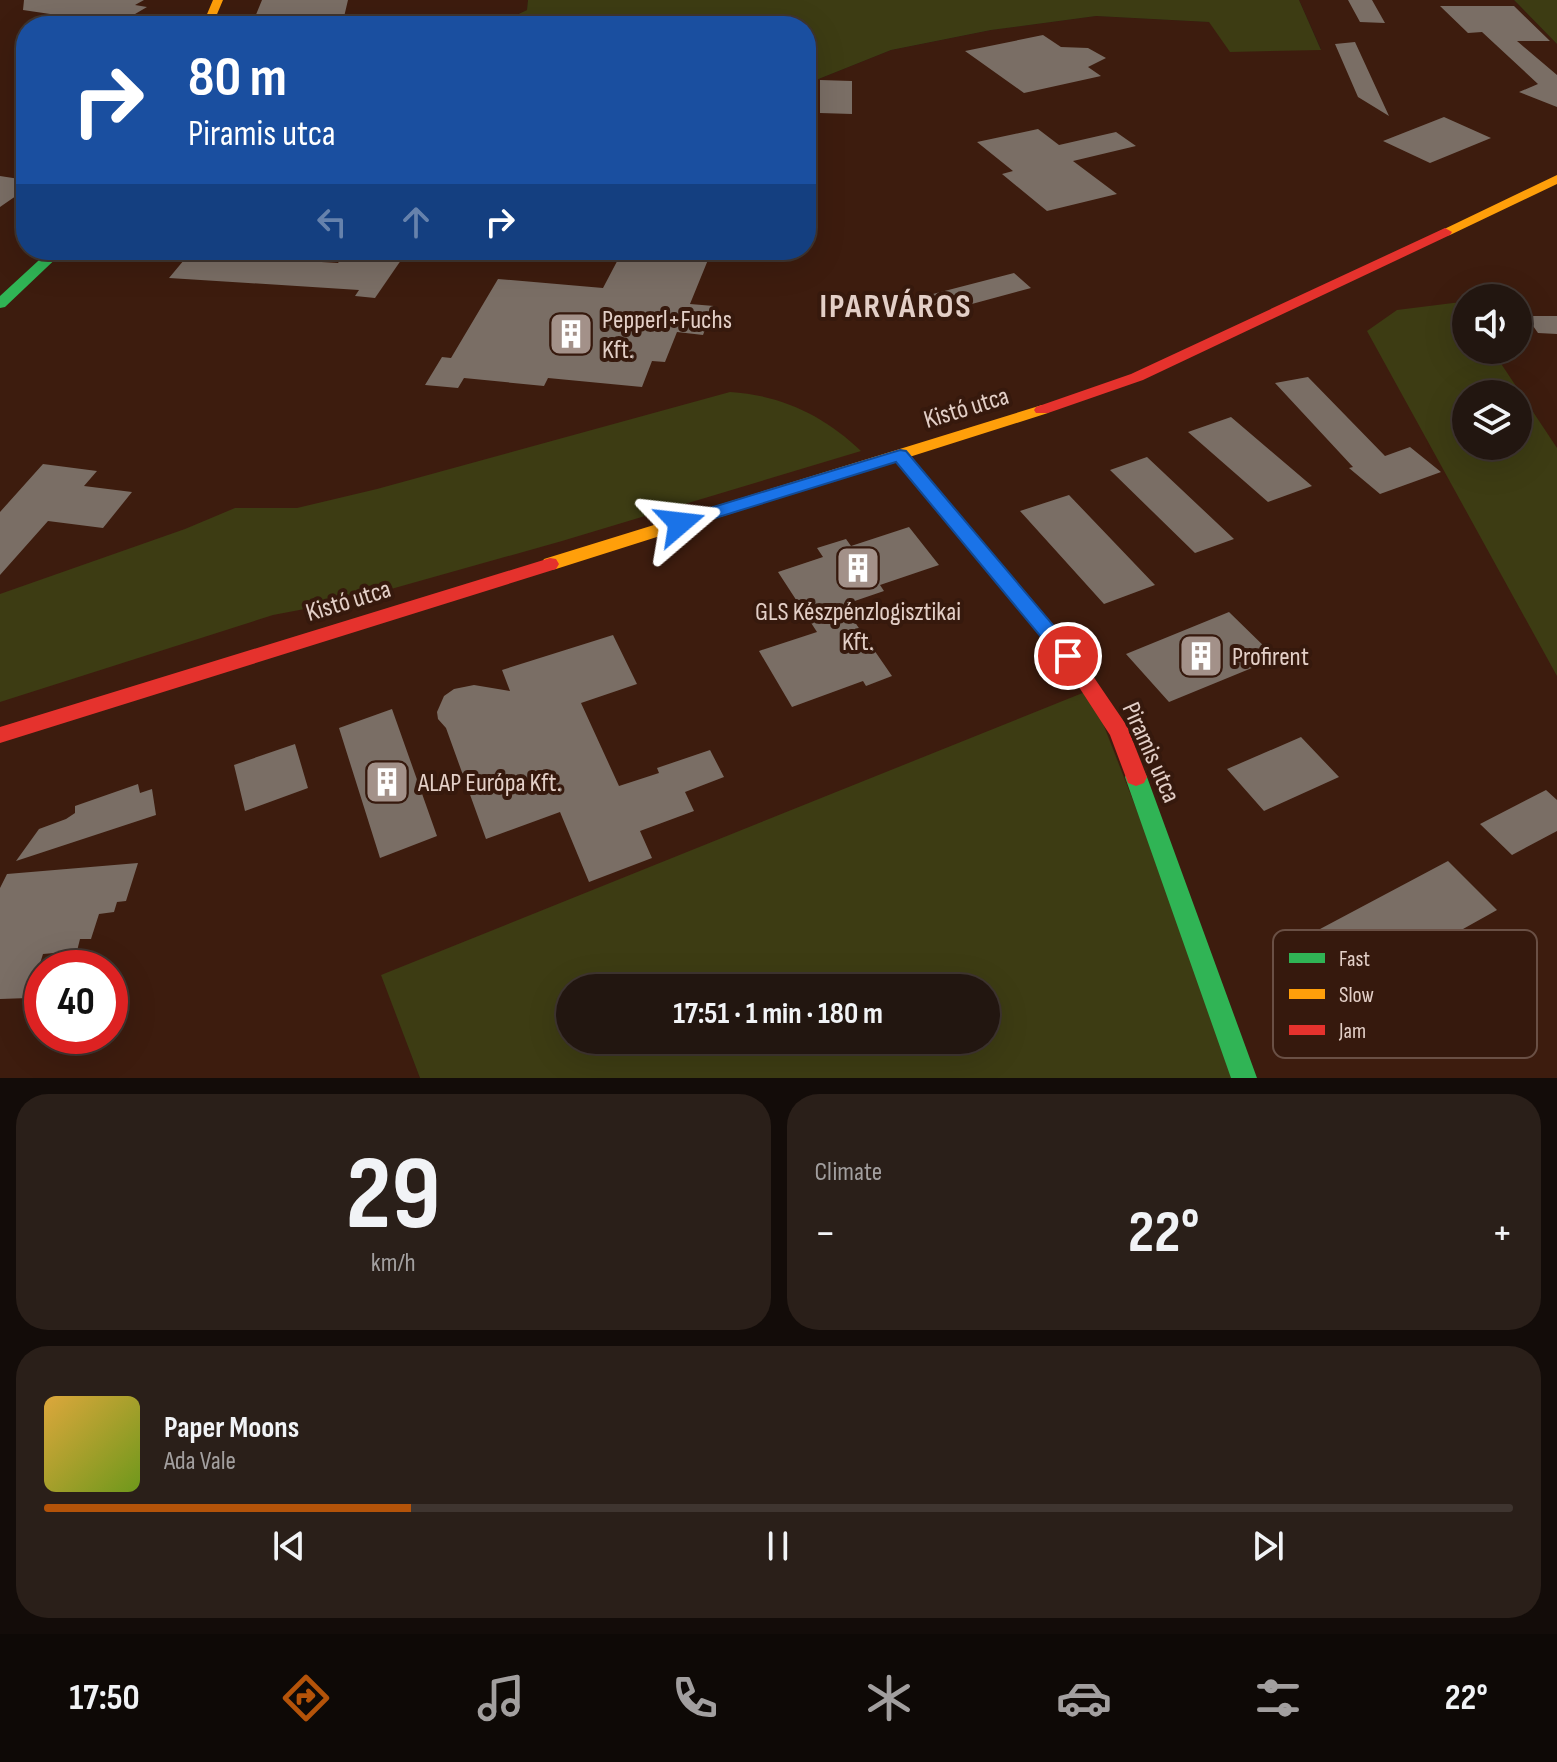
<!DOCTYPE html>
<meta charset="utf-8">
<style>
body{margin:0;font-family:"Sofia Sans Condensed",sans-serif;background:#2a1f19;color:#f1f3f6;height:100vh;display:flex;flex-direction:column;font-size:30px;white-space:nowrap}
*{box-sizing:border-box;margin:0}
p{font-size:26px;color:#a29f9f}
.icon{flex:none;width:44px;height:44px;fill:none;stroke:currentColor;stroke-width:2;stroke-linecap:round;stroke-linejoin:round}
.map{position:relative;height:1078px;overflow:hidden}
.drawer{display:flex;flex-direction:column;gap:16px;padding:16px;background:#130c09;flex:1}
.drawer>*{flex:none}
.banner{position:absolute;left:16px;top:16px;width:800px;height:244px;border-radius:32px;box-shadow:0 8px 32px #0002,0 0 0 2px #3f3530;background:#1a4fa0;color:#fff;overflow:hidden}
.controls{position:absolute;left:1452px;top:284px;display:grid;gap:16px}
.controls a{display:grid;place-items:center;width:80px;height:80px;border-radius:50%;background:#221610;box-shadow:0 8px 32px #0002,0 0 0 2px #3f3530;font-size:40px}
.speed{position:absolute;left:24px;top:950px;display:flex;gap:16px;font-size:40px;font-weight:700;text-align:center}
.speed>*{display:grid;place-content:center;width:104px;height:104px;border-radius:50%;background:#221610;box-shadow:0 8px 32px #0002,0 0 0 2px #3f3530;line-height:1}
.speed .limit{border:12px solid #d22;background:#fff;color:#111}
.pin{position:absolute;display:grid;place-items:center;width:68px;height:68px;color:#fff;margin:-34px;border:4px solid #fff;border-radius:50%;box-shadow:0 2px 8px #0007}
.me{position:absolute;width:88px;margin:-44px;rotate:73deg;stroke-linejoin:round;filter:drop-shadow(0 0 6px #0008)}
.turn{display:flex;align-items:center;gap:28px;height:168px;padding:0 40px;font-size:36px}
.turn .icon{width:104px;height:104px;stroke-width:2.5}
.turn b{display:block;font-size:56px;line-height:68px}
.lanes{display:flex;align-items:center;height:76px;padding:0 40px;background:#0003;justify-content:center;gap:40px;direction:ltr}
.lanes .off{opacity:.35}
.big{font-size:60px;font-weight:700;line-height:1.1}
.drawer .widget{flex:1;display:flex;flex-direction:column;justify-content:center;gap:12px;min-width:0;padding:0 28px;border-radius:32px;background:#2a1f19}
.drawer .dial{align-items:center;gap:0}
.dial b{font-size:104px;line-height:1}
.song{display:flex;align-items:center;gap:24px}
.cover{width:96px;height:96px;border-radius:12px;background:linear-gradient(135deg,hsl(40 70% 55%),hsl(80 70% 35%))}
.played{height:8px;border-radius:4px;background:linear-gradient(90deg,#b45309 25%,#3f3530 25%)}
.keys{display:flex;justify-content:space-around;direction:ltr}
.heat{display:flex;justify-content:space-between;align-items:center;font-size:44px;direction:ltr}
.drawer .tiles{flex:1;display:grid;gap:16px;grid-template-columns:1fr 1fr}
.widget:last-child{grid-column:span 2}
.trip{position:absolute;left:556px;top:974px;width:444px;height:80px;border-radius:40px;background:#221610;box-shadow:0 8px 32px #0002,0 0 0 2px #3f3530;font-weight:700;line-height:80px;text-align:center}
.tab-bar{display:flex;height:128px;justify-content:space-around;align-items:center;background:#0e0906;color:#a29f9f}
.tab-bar .icon{width:56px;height:56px}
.tab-bar .selected{color:#b45309}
.tab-bar b{font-size:36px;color:#f1f3f6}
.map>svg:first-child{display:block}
.built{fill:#3d1c0e;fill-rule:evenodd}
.green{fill:#3d3c13;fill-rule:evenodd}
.building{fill:#7a6e65}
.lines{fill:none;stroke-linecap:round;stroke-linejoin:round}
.fast{fill:#30b455;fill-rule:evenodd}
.slow{fill:#ff9f0a;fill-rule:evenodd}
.jam{fill:#e5322d;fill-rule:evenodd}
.route{fill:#1a73e8;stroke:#114b97;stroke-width:2}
.labels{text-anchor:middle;stroke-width:8;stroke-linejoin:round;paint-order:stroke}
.poi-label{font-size:26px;fill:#e3cfc7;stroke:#36190d;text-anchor:start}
.street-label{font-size:26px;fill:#e3cfc7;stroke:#36190d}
.district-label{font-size:34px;font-weight:bold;letter-spacing:2px;fill:#e3cfc7;stroke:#36190d}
.key{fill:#36190d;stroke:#6a5045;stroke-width:2}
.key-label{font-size:22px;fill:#e3cfc7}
</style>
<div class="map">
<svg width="1557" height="1078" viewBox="0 0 1557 1078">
<rect width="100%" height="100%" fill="#2d1d16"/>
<path class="built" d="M0,0H528L527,10L493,26H26V250H806V84L891,50L991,30L1096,16L1210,22L1321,49L1299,0H1514L1557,44V1078H1241L1194,945L382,975L420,1078H0ZM1466,298H1518V350H1466ZM1466,394H1518V446H1466ZM42,968H110V1036H42Z"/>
<path class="green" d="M528,0H1299L1321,50L1230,52L1209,22L1096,16L991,30L891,50L806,84V26H493L527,10Z
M1514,0H1557V44L1519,5Z
M1461,302L1466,310V350H1492L1557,448V676L1367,331L1397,310ZM1518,394V446H1466V394Z
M730,392C781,395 825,416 861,451L562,541L352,600L273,615L0,702V594L185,529L235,508H297L377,489Z
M1090,690L1241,1078H420L381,975ZM570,988H986V1040H570Z"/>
<path class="building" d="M24,0H144L135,5L147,7L118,24L23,10Z
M262,0H348L344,17L253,22Z
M1348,0H1372L1385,23L1360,22Z
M1440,6H1514L1550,41H1517L1557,75V107L1519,92L1538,84L1482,32L1468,33Z
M1043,35L1061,47L1088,48L1106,58L1088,67L1101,76L1024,93L965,51Z
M1355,42L1389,116L1358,97L1335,44Z
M820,80L852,81V114L820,113Z
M1444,117L1491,138L1430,163L1383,141Z
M1038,129L1059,145L1116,132L1136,146L1073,161L1117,194L1047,211L1002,174L1013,171L977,142Z
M0,176L26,180V189L0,207Z
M375,250H408L375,298L355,296L359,290L169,278L189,254L338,263L341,259L378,261Z
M623,250H712L690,304L714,306L703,335L677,332L665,362L652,361L642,387L548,378L544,386L464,378L458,388L425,385L442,357L451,358L498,279L603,288Z
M1014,273L1031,288L946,311L929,295Z
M1526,316H1557V334L1538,333Z
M1308,377L1385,456L1410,447L1441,472L1380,494L1349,468L1353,467L1275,383Z
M1231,417L1312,486L1268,502L1188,432Z
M1147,457L1234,539L1195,553L1110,470Z
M43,464L97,471L84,486L132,492L103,528L48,521L0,575V512Z
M1069,495L1155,585L1104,604L1020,511Z
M909,527L939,565L880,585L884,591L843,605L892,676L866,686L863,681L792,707L759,651L817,632L778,572L823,557L817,548L846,539L851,546Z
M1229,612L1276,658L1169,702L1126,654Z
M613,635L637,684L581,703L619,786L659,773L657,768L710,750L724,777L685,792L694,811L640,831L652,858L589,882L560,812L486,839L446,728L438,719L437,712L444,696L454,689L474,685L510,691L502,670Z
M392,709L437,836L380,858L339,728Z
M1301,737L1339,777L1264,811L1227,769Z
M295,744L308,788L245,811L234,765Z
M138,784L140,793L152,789L156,815L16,861L39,829L66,819L75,813V806Z
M1546,790L1557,800V831L1512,855L1480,824Z
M1448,861L1497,910L1320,1009L1273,954Z
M138,863L126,901L117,902L114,912L99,914L91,939H80L77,951L43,954L29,998L0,999V888L7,874Z"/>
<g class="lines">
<path class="fast" d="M50,250H65L5,307L0,308V296Z
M1136,768L1144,771L1147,777L1257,1078H1231L1125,777L1128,771Z"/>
<path class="slow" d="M213,0H223L212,26H202Z
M1557,175V184L1450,235L1445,236L1438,232Z
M1042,405L1050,410L1048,413L556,569L550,570L541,564L544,559Z"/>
<path class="jam" d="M1445,228L1452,232L1450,235L1143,380L1048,413H1036L1034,410L1036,407L1131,374Z
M900,450L906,451L1078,654L1127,726L1147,777L1144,783L1136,786L1128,783L1110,735L1064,664L894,459L892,455L894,451Z
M550,558L556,559L559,564L556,569L0,743V727Z"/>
</g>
<path class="route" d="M900,450L906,451L1075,651L1078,656L1075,661H1061L896,462L680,529L671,523L674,519Z"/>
<defs>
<g id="building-square" transform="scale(2.3)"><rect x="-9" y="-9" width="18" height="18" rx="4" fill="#a39189" stroke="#36190d"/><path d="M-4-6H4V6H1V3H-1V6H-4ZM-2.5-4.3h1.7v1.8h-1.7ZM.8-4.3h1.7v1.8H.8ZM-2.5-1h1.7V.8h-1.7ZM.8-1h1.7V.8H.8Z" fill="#fff"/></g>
</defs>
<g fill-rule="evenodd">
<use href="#building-square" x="571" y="334"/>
<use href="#building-square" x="858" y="568"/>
<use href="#building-square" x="1201" y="656"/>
<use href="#building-square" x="387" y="782"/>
</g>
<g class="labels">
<g class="poi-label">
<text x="602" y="328">Pepperl+Fuchs<tspan x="602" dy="30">Kft.</tspan></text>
<text x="858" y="620" text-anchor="middle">GLS Készpénzlogisztikai<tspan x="858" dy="30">Kft.</tspan></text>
<text x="1232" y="665">Profirent</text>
<text x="418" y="791">ALAP Európa Kft.</text>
</g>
<g class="street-label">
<text transform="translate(966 407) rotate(-17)" y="9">Kistó utca</text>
<text transform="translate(348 600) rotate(-17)" y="9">Kistó utca</text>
<text transform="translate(1152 752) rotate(66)" y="9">Piramis utca</text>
</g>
<g class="district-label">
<text x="896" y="317">IPARVÁROS</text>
</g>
</g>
<rect x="1273" y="930" width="264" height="128" rx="12" class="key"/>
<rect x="1289" y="953" width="36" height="10" fill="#30b455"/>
<rect x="1289" y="989" width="36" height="10" fill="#ff9f0a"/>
<rect x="1289" y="1025" width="36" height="10" fill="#e5322d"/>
<g class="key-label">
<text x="1339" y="966">Fast</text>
<text x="1339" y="1002">Slow</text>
<text x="1339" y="1038">Jam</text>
</g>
</svg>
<div class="controls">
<a><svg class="icon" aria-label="sound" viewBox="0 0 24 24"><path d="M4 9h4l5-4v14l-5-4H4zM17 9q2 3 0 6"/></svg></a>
<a><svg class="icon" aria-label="layers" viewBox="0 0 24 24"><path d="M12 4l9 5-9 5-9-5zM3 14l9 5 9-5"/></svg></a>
</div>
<div class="speed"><div class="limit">40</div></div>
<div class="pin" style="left:1068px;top:656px;background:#d93025"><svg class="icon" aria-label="arrive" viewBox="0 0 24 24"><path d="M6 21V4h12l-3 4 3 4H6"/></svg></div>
<svg class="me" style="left:680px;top:523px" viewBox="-20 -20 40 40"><path d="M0-17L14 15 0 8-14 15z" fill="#1a73e8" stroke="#fff" stroke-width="4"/></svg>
<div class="trip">17:51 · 1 min · 180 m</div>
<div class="banner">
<div class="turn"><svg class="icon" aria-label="right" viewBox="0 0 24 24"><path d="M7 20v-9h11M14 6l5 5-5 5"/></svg><div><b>80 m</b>Piramis utca</div></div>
<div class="lanes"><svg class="icon off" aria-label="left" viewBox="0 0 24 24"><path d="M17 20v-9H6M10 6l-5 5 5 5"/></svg><svg class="icon off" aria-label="ahead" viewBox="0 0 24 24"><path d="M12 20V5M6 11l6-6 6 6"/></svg><svg class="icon" aria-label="right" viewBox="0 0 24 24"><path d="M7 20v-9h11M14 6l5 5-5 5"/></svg></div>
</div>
</div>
<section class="drawer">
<div class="tiles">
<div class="widget dial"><b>29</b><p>km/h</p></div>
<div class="widget"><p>Climate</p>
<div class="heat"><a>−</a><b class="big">22°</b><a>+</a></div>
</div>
<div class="widget">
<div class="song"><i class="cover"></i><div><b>Paper Moons</b><p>Ada Vale</p></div></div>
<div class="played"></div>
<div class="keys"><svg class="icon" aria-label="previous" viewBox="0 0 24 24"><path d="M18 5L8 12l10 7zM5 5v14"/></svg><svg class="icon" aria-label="pause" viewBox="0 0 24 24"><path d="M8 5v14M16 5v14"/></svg><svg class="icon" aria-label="next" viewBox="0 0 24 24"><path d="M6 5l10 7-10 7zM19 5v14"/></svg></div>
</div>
</div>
</section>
<nav class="tab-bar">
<b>17:50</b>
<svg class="icon selected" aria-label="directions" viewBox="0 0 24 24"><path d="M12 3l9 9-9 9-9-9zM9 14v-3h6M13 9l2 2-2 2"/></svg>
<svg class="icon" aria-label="music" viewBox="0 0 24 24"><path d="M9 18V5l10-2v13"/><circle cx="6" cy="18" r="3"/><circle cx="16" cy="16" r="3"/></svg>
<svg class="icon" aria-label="phone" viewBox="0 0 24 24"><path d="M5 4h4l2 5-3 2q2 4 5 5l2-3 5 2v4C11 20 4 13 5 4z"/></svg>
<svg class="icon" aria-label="climate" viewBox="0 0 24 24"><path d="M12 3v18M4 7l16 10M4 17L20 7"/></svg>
<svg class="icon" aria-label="car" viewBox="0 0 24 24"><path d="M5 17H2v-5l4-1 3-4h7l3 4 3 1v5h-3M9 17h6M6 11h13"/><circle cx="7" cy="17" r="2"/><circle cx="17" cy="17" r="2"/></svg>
<svg class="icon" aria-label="filters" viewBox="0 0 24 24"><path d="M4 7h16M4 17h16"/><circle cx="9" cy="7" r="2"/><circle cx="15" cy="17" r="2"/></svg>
<b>22°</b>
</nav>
